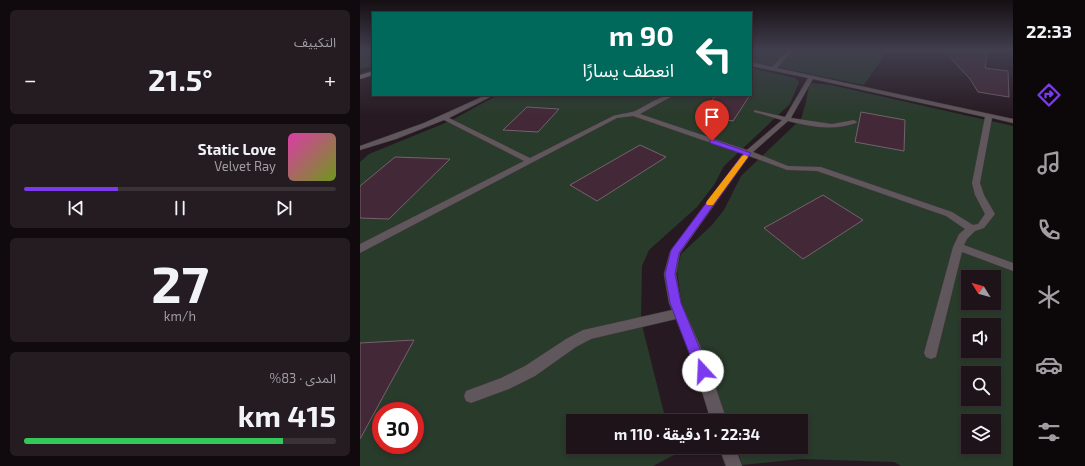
<!DOCTYPE html>
<html lang="ar">
<meta charset="utf-8">
<style>
body{margin:0;font-family:"Exo 2","Noto Sans Arabic",sans-serif;background:#251c22;color:#f1f3f6;direction:rtl;height:100vh;display:flex;flex-direction:column;font-size:15px;white-space:nowrap}
*{box-sizing:border-box;margin:0}
p{font-size:13px;color:#a09ea2}
.icon{flex:none;width:22px;height:22px;fill:none;stroke:currentColor;stroke-width:2;stroke-linecap:round;stroke-linejoin:round}
.map{position:relative;flex:1;overflow:hidden;direction:ltr}
.details{display:flex;flex-direction:column;gap:10px;padding:10px;background:#100a0e;width:360px}
.details>*{flex:none}
.hud{position:absolute;left:12px;top:12px;width:380px;height:84px;border-radius:0px;box-shadow:0 2px 6px #0003,0 0 0 1px #3b3238;direction:rtl;background:#00695c;color:#fff;overflow:hidden}
.needle{width:26px;rotate:307deg}
.fabs{position:absolute;left:601px;top:270px;display:grid;gap:8px}
.fabs a{display:grid;place-items:center;width:40px;height:40px;border-radius:0px;background:#1d1319;box-shadow:0 2px 6px #0003,0 0 0 1px #3b3238;font-size:20px}
.speed{position:absolute;left:12px;top:402px;display:flex;gap:8px;font-size:20px;font-weight:700;text-align:center}
.speed>*{display:grid;place-content:center;width:52px;height:52px;border-radius:50%;background:#1d1319;box-shadow:0 2px 6px #0003,0 0 0 1px #3b3238;line-height:1}
.speed .limit{border:6px solid #d22;background:#fff;color:#111}
.pin{position:absolute;display:grid;place-items:center;width:34px;height:34px;color:#fff;margin:-41px -17px;border-radius:50% 50% 50% 0;rotate:-45deg;box-shadow:0 0 4px #0007}
.pin .icon{rotate:45deg}
.me{position:absolute;width:44px;margin:-22px;rotate:340deg;stroke-linejoin:round;filter:drop-shadow(0 0 3px #0008)}
.turn{display:flex;align-items:center;gap:14px;height:84px;padding:0 12px;font-size:18px}
.turn .icon{width:52px;height:52px;stroke-width:2.5}
.turn b{display:block;font-size:28px;line-height:34px}
.big{font-size:30px;font-weight:700;line-height:1.1}
.details .card{flex:1;display:flex;flex-direction:column;justify-content:center;gap:6px;min-width:0;padding:0 14px;border-radius:6px;background:#251c22}
.details .dial{align-items:center;gap:0}
.dial b{font-size:52px;line-height:1}
.song{display:flex;align-items:center;gap:12px}
.cover{width:48px;height:48px;border-radius:6px;background:linear-gradient(135deg,hsl(320 70% 55%),hsl(80 70% 35%))}
.played{height:4px;border-radius:2px;background:linear-gradient(90deg,#7c3aed 30%,#3b3238 30%)}
.keys{display:flex;justify-content:space-around;direction:ltr}
.heat{display:flex;justify-content:space-between;align-items:center;font-size:22px;direction:ltr}
.charge{height:6px;border-radius:3px;background:linear-gradient(90deg,#34c759 83%,#3b3238 0)}
.trip{position:absolute;left:206px;top:414px;width:242px;height:40px;border-radius:0px;background:#1d1319;box-shadow:0 2px 6px #0003,0 0 0 1px #3b3238;font-weight:700;line-height:40px;text-align:center;direction:rtl}
main{display:flex;flex:1;min-height:0}
.tabs{display:flex;flex-direction:column;width:72px;justify-content:space-around;align-items:center;background:#0c080a;color:#a09ea2}
.tabs .icon{width:28px;height:28px}
.tabs .active{color:#7c3aed}
.tabs b{font-size:18px;color:#f1f3f6}
.map>svg:first-child{display:block}
.green{fill:#293b2b;fill-rule:evenodd}
.building{fill:#432937;stroke:#74626c}
.lines{fill:none;stroke-linecap:round;stroke-linejoin:round}
.street-casing{stroke:#42343c;stroke-width:1}
.secondary-casing{stroke:#42343c;stroke-width:1}
.street{fill:#5f575b;fill-rule:evenodd}
.secondary{fill:#84787e;fill-rule:evenodd}
.route{fill:#7c3aed;stroke:#51269a}
.slow{fill:#f59e0b}
</style>
<main>
<nav class="tabs">
<b>22:33</b>
<svg class="icon active" aria-label="directions" viewBox="0 0 24 24"><path d="M12 3l9 9-9 9-9-9zM9 14v-3h6M13 9l2 2-2 2"/></svg>
<svg class="icon" aria-label="music" viewBox="0 0 24 24"><path d="M9 18V5l10-2v13"/><circle cx="6" cy="18" r="3"/><circle cx="16" cy="16" r="3"/></svg>
<svg class="icon" aria-label="phone" viewBox="0 0 24 24"><path d="M5 4h4l2 5-3 2q2 4 5 5l2-3 5 2v4C11 20 4 13 5 4z"/></svg>
<svg class="icon" aria-label="climate" viewBox="0 0 24 24"><path d="M12 3v18M4 7l16 10M4 17L20 7"/></svg>
<svg class="icon" aria-label="car" viewBox="0 0 24 24"><path d="M5 17H2v-5l4-1 3-4h7l3 4 3 1v5h-3M9 17h6M6 11h13"/><circle cx="7" cy="17" r="2"/><circle cx="17" cy="17" r="2"/></svg>
<svg class="icon" aria-label="filters" viewBox="0 0 24 24"><path d="M4 7h16M4 17h16"/><circle cx="9" cy="7" r="2"/><circle cx="15" cy="17" r="2"/></svg>
</nav>
<div class="map">
<svg width="653" height="466" viewBox="0 0 653 466">
<rect width="100%" height="100%" fill="#271921"/>
<path class="green" d="M0,50H13V66L0,69Z
M391,50H528L504,85L391,62Z
M391,68L435,78L439,82L430,104L364,166L354,185L337,207L289,250L282,266L281,321L306,421H213V447H312L314,455L293,466H0V162L9,154L90,121L138,95H391ZM21,411H55V445H21Z
M452,83L471,85L653,126V466H541L534,462L441,459L382,465L376,447H441V421H366L321,301L317,270L321,254L352,225L364,210L381,176L441,119L446,102L449,86ZM608,277H634V303H608ZM608,325H634V351H608ZM608,373H634V399H608ZM608,421H634V447H608Z"/>
<path class="building" d="M583,50H628L625,68L648,71L649,97L618,92L610,79Z
M356,95H390L373,121L340,115Z
M167,107L199,109L178,132L143,130Z
M501,112L545,120L544,151L495,142Z
M280,145L306,157L237,201L210,185Z
M35,157L90,159L29,219L0,218V186Z
M463,195L503,220L443,259L404,228Z
M54,340L0,439V343Z"/>
<g class="lines">
<g class="street-casing">
<path id="street" d="M428,50H433L417,68L653,119V123L632,118L620,183L624,195L635,214L624,228L615,231L607,239L604,245L653,263V271L602,252L576,357L571,359L566,357L564,353L593,247L599,234L605,229L586,216L457,171L427,170L389,156L320,253L316,274L321,303L346,359L367,421H351L332,359L316,319L231,339L216,347L175,376L149,389L111,403L106,401L104,396L106,391L141,378L165,366L206,339L223,330L312,310L309,303L304,274L310,252L383,154L273,116L257,118L0,253V244L164,161L84,120L36,139L0,150V146L64,123L126,95H134L89,118L170,158L253,116C259,114 270,113 275,111C288,105 300,95 314,95L280,114L387,150L422,120L394,112V110L425,117L448,78L391,66V62L412,67ZM453,79L625,117L612,183L615,195L625,214L618,224L613,225L592,212L461,167L428,166L393,152L428,121C451,127 473,131 496,123L497,122L494,120L472,124L431,118Z
M359,447H375L382,466H366Z"/>
</g>
<g class="secondary-casing">
<path id="secondary" d="M13,71V75L0,79V75Z"/>
</g>
<use href="#street" class="street"/>
<use href="#secondary" class="secondary"/>
</g>
<linearGradient id="sky" x2="0" y2="1"><stop stop-color="#150e12"/><stop offset="0.43" stop-color="#413e4e"/><stop offset="1" stop-color="#413e4e" stop-opacity="0"/></linearGradient>
<rect width="653" height="116" fill="url(#sky)"/>
<path class="route" d="M350,140H354L391,153L319,253L315,274L321,303L349,371L347,376L343,378L338,376L310,303L305,274L311,250L383,154L350,143Z"/>
<path class="slow" d="M385,155L388,157L353,205H347L346,203L347,201L382,156Z"/>
</svg>
<div class="fabs">
<a><svg class="needle" viewBox="-14 -14 28 28"><path d="M0-13l5 13h-10z" fill="#e53935"/><path d="M0 13l5-13h-10z" fill="#a09ea2"/></svg></a>
<a><svg class="icon" aria-label="sound" viewBox="0 0 24 24"><path d="M4 9h4l5-4v14l-5-4H4zM17 9q2 3 0 6"/></svg></a>
<a><svg class="icon" aria-label="search" viewBox="0 0 24 24"><circle cx="10" cy="10" r="6"/><path d="M15 15l6 6"/></svg></a>
<a><svg class="icon" aria-label="layers" viewBox="0 0 24 24"><path d="M12 4l9 5-9 5-9-5zM3 14l9 5 9-5"/></svg></a>
</div>
<div class="speed"><div class="limit">30</div></div>
<div class="pin" style="left:352px;top:141px;background:#d93025"><svg class="icon" aria-label="arrive" viewBox="0 0 24 24"><path d="M6 21V4h12l-3 4 3 4H6"/></svg></div>
<svg class="me" style="left:343px;top:371px" viewBox="-20 -20 40 40"><circle r="19" fill="#fff"/><path d="M0-13L10 11 0 6-10 11z" fill="#7c3aed"/></svg>
<div class="trip">22:34 · 1 دقيقة · 110 m</div>
<div class="hud">
<div class="turn"><svg class="icon" aria-label="left" viewBox="0 0 24 24"><path d="M17 20v-9H6M10 6l-5 5 5 5"/></svg><div><b>90 m</b>انعطف يسارًا</div></div>
</div>
</div>
<section class="details">
<div class="card"><p>التكييف</p>
<div class="heat"><a>−</a><b class="big">21.5°</b><a>+</a></div>
</div>
<div class="card">
<div class="song"><i class="cover"></i><div><b>Static Love</b><p>Velvet Ray</p></div></div>
<div class="played"></div>
<div class="keys"><svg class="icon" aria-label="previous" viewBox="0 0 24 24"><path d="M18 5L8 12l10 7zM5 5v14"/></svg><svg class="icon" aria-label="pause" viewBox="0 0 24 24"><path d="M8 5v14M16 5v14"/></svg><svg class="icon" aria-label="next" viewBox="0 0 24 24"><path d="M6 5l10 7-10 7zM19 5v14"/></svg></div>
</div>
<div class="card dial"><b>27</b><p>km/h</p></div>
<div class="card"><p>المدى · 83%</p><b class="big">415 km</b><div class="charge"></div></div>
</section>
</main>
